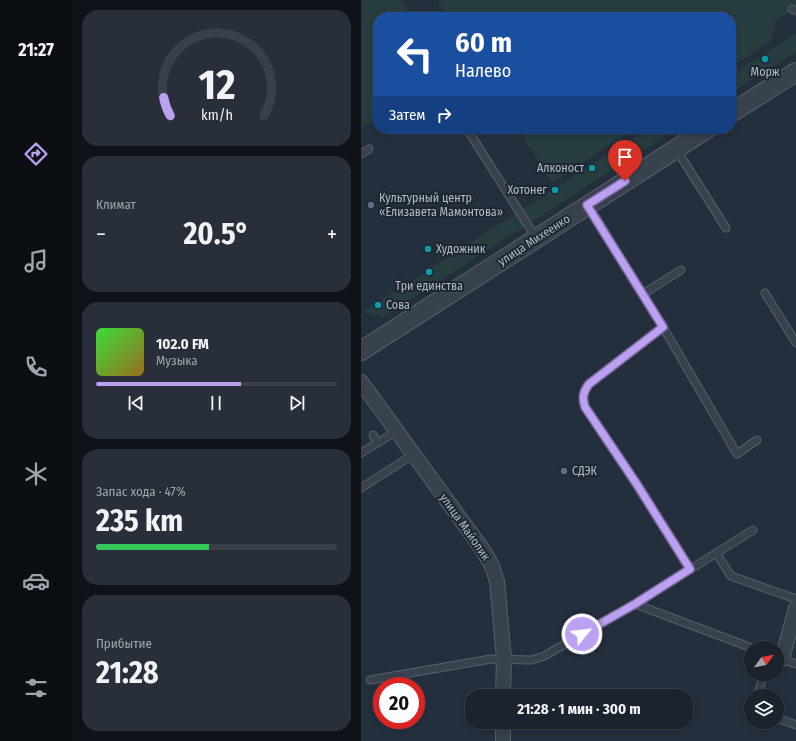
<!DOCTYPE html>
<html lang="ru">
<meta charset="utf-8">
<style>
body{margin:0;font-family:"Fira Sans Condensed",sans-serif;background:#282f3a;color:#f1f3f6;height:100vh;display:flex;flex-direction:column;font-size:15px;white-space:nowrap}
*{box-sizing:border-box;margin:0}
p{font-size:13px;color:#a0a4aa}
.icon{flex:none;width:22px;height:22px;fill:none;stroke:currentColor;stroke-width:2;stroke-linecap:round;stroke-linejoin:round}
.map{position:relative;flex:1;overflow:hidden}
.drawer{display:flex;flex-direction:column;gap:10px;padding:10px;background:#0f1319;width:289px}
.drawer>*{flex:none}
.banner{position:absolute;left:12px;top:12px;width:363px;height:122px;border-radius:16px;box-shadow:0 2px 6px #0003,0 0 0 1px #39404a;background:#1a4fa0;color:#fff;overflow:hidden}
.needle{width:26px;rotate:58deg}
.fabs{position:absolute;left:383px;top:641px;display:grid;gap:8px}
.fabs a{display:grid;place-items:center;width:40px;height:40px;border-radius:50%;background:#1b232e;box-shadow:0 2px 6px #0003,0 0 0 1px #39404a;font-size:20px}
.speed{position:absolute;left:12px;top:677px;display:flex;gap:8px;font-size:20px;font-weight:700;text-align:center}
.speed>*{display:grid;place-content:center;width:52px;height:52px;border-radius:50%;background:#1b232e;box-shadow:0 2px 6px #0003,0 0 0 1px #39404a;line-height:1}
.speed .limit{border:6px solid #d22;background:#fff;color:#111}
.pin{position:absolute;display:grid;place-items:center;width:34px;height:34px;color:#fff;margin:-41px -17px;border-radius:50% 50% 50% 0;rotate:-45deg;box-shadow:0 0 4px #0007}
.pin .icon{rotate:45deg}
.me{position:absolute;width:44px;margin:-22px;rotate:61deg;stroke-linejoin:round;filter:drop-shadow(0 0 3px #0008)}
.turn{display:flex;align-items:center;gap:14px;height:84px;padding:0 16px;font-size:18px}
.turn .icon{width:52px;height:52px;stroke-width:2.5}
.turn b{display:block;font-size:28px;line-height:34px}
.then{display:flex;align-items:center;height:38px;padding:0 16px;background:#0003;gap:8px;font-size:15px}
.big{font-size:30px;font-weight:700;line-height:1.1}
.drawer .card{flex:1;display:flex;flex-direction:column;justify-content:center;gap:6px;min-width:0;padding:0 14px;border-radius:16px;background:#282f3a}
.drawer .dial{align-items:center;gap:0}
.dial svg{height:104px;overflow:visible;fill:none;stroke:#39404a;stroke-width:7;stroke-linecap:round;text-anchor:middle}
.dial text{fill:#f1f3f6;stroke:none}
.song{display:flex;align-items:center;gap:12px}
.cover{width:48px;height:48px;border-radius:6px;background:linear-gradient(135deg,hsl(120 70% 55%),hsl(40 70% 35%))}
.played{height:4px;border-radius:2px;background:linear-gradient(90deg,#bca0f2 60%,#39404a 60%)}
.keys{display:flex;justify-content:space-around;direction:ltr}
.heat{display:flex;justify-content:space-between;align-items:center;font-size:22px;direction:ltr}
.charge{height:6px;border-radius:3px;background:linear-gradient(90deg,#34c759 47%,#39404a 0)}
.trip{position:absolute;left:104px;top:689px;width:228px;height:40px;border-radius:16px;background:#1b232e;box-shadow:0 2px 6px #0003,0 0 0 1px #39404a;font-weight:700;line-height:40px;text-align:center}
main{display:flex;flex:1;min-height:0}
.tab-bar{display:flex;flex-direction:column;width:72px;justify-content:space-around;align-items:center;background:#0b0e12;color:#a0a4aa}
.tab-bar .icon{width:28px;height:28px}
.tab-bar .on{color:#bca0f2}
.tab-bar b{font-size:18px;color:#f1f3f6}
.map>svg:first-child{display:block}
.green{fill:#263c3f}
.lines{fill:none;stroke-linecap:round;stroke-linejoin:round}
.service-casing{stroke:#565f6c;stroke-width:9}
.minor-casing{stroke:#565f6c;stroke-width:16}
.tertiary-casing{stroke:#565f6c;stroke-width:20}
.service{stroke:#38414e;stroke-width:7}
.minor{stroke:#38414e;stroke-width:14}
.tertiary{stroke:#38414e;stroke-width:18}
.route-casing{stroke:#7a689d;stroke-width:10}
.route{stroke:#bca0f2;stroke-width:7}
.culture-dot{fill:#0f9aa8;stroke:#1d2633;stroke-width:1.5}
.service-dot{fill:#5c6f8a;stroke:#1d2633;stroke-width:1.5}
.labels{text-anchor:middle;stroke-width:4;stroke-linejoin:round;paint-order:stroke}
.poi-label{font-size:12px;fill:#b4bcc9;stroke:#1d2633;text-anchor:start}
.street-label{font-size:12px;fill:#b4bcc9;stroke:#1d2633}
</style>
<main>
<nav class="tab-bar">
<b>21:27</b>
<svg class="icon on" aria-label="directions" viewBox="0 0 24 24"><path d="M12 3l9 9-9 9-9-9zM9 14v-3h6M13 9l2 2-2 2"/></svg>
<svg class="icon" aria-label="music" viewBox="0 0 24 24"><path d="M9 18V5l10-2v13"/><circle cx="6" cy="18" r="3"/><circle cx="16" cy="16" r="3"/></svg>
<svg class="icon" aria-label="phone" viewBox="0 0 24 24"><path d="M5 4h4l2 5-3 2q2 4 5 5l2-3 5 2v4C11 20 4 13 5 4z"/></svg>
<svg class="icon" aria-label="climate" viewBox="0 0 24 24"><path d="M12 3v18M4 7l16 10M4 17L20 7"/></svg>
<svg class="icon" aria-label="car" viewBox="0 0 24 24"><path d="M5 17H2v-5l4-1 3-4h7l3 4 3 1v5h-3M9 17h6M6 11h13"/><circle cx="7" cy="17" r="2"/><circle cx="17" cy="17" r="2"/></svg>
<svg class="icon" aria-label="filters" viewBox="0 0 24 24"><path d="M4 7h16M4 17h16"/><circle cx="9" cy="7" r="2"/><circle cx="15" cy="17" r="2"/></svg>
</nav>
<section class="drawer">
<div class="card dial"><svg viewBox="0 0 100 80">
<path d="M14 69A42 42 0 1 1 86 69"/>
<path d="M14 69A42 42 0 0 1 9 55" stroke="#bca0f2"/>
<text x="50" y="56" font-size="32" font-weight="700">12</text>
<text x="50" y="72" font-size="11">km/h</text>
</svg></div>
<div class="card"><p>Климат</p>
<div class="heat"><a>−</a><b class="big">20.5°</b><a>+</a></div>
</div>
<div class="card">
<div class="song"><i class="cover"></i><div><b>102.0 FM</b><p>Музыка</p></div></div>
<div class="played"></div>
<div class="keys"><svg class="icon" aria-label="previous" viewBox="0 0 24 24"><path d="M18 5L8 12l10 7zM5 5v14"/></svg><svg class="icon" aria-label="pause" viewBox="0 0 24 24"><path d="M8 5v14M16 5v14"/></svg><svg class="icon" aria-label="next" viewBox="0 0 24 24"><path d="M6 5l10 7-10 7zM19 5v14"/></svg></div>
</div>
<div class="card"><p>Запас хода · 47%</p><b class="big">235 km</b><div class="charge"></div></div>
<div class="card"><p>Прибытие</p><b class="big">21:28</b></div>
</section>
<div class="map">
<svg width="435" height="741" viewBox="0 0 435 741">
<rect width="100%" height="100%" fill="#242f3e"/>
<path class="green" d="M0,0H40L51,17H17V118L0,129Z
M76,0H435V8L415,21L410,41L370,67V17H86Z
M435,33V52L370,93V75Z
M157,129H274L191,183Z
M286,129H315L21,318L2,312Z"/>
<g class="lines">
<g class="service-casing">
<path id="service" d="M431,9L435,11
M106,129L175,238
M315,149L365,228
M0,154L8,149
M227,205L302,327L228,384C222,392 221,398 224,407L275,483L329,569
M404,293L435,343
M282,294L320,270
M302,327L376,454L396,440
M12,435L17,443
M0,453L36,431
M0,488L53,454
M355,553L370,576L435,599
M274,604L391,648
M420,659L435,664
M9,680L130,659L171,660L183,656L274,604L392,530
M396,696L403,674
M416,718L435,725"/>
</g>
<g class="minor-casing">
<path id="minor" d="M0,382L122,550L131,566L136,581L143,659L142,696
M421,659L435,608
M142,722V741"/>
</g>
<g class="tertiary-casing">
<path id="tertiary" d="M370,113L435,72
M0,351L346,129"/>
</g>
<use href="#service" class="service"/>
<use href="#minor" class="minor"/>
<use href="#tertiary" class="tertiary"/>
</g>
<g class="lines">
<g class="route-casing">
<path id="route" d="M221,634L274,604L329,569L275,483L224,407C221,398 222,392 228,384L302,327L226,205L264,181"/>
</g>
<use href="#route" class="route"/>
</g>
<g class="culture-dot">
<circle cx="404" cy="59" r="4"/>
<circle cx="231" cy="168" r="4"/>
<circle cx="194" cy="190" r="4"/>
<circle cx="67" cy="249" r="4"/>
<circle cx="68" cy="272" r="4"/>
<circle cx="17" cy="305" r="4"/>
</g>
<g class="service-dot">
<circle cx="10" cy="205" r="4"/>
<circle cx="203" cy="471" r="4"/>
</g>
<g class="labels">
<g class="poi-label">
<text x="404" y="76" text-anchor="middle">Морж</text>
<text x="223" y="172" text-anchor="end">Алконост</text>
<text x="186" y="194" text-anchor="end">Хотонег</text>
<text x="18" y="202">Культурный центр<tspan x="18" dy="14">«Елизавета Мамонтова»</tspan></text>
<text x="75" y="253">Художник</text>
<text x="68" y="290" text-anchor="middle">Три единства</text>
<text x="25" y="309">Сова</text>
<text x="211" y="475">СДЭК</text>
</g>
<g class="street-label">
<text transform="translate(173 240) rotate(-33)" y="4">улица Михеенко</text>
<text transform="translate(104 527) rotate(55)" y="4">улица Майолик</text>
</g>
</g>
</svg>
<div class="fabs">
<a><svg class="needle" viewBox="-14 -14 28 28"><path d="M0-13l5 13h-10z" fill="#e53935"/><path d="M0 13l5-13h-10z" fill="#a0a4aa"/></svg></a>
<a><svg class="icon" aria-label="layers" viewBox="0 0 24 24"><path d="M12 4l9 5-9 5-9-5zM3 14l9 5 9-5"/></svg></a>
</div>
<div class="speed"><div class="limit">20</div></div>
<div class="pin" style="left:264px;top:181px;background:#d93025"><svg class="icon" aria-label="arrive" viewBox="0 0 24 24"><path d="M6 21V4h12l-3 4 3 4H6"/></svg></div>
<svg class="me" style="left:221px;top:634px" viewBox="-20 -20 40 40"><circle r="17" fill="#bca0f2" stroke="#fff" stroke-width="3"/><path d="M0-11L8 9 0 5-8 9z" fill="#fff"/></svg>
<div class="trip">21:28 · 1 мин · 300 m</div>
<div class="banner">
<div class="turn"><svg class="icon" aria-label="left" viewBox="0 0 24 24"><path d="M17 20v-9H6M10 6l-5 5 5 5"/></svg><div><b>60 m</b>Налево</div></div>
<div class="then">Затем<svg class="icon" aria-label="right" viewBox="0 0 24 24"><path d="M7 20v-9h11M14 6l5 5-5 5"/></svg></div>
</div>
</div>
</main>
